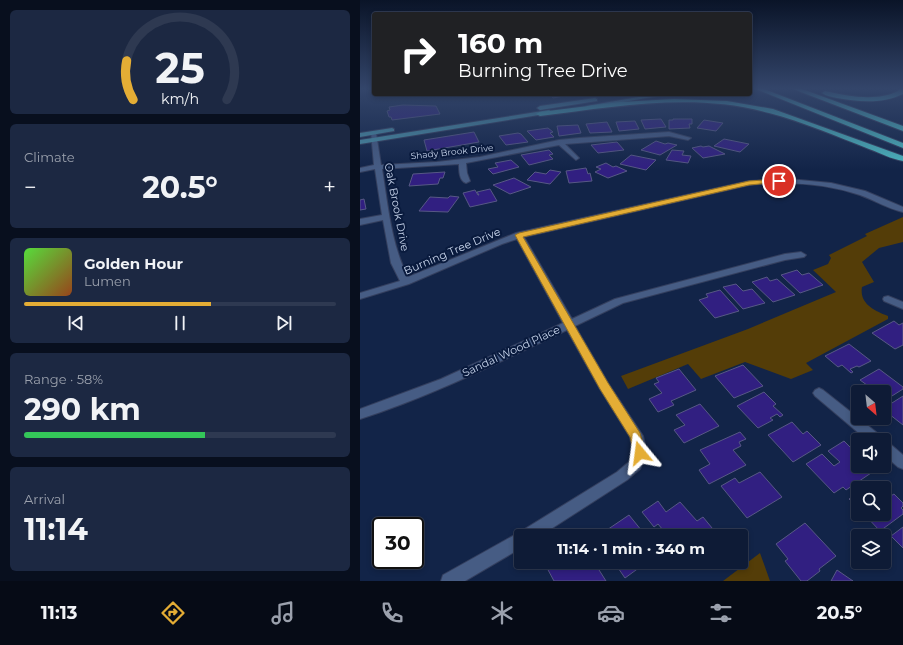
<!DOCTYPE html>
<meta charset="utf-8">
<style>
body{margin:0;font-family:Montserrat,sans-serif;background:#1c2842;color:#f1f3f6;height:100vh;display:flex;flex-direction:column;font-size:15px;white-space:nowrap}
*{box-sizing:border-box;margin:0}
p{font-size:13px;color:#9ba1ad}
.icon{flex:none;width:22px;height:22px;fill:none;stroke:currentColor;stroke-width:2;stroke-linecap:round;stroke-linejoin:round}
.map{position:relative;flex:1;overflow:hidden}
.sheet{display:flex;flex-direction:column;gap:10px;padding:10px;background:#080f1e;width:360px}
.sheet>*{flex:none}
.banner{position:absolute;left:12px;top:12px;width:380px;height:84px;border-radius:4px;box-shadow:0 2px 6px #0003,0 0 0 1px #2e3951;background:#202124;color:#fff;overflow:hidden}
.needle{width:26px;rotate:152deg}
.controls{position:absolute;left:491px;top:385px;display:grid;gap:8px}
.controls a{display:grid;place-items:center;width:40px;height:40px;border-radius:4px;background:#0e1b36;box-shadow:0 2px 6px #0003,0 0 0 1px #2e3951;font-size:20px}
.speed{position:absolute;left:12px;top:517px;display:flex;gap:8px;font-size:20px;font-weight:700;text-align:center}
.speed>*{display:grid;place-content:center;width:52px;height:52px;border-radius:50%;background:#0e1b36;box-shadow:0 2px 6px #0003,0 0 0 1px #2e3951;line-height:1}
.speed .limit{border:2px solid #111;border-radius:6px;background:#fff;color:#111}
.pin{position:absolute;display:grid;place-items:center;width:34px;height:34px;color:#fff;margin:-17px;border:2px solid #fff;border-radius:50%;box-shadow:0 1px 4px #0007}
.me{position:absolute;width:44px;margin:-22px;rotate:344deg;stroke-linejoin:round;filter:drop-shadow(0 0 3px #0008)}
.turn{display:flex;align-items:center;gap:14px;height:84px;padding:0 20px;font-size:18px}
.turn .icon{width:52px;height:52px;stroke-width:2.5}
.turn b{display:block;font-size:28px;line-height:34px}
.big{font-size:30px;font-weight:700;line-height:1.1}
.sheet .tile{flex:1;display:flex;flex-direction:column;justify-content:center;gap:6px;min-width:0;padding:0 14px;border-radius:6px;background:#1c2842}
.sheet .dial{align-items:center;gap:0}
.dial svg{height:104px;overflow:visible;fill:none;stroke:#2e3951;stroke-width:7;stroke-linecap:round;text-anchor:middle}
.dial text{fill:#f1f3f6;stroke:none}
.song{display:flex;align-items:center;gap:12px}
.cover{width:48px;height:48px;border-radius:6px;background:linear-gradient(135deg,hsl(110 70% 55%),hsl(20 70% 35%))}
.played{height:4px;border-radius:2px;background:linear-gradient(90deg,#e4ad35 60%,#2e3951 60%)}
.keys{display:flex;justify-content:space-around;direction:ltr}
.heat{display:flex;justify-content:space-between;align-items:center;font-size:22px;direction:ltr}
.charge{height:6px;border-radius:3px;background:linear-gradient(90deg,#34c759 58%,#2e3951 0)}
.trip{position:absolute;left:154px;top:529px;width:234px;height:40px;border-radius:4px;background:#0e1b36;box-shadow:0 2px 6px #0003,0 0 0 1px #2e3951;font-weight:700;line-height:40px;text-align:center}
.dock{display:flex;height:64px;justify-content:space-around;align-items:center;background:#060b16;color:#9ba1ad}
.dock .icon{width:28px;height:28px}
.dock .active{color:#e4ad35}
.dock b{font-size:18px;color:#f1f3f6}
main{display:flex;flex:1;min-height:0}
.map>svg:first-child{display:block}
.green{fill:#543d08}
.building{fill:#311f81;stroke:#575885}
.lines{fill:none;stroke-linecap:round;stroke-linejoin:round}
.minor-casing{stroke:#343f5e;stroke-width:2}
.major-casing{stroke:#343f5e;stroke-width:2}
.highway-casing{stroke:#343f5e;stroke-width:2}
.minor{fill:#465c84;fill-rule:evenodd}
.major{fill:#4a93a9;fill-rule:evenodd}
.highway{fill:#4cb8c1;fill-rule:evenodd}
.route{fill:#e4ad35;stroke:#947022}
.labels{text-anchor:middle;stroke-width:4;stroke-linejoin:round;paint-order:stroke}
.far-street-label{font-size:9px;fill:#c6d3ea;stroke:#091a3d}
.street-label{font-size:11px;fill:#c6d3ea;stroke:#091a3d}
</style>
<main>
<section class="sheet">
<div class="tile dial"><svg viewBox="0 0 100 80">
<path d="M14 69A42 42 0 1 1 86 69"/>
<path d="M14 69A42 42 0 0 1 9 39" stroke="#e4ad35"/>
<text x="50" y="56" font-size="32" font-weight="700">25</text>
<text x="50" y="72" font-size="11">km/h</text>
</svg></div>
<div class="tile"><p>Climate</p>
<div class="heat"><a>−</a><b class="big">20.5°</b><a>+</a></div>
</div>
<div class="tile">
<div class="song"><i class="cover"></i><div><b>Golden Hour</b><p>Lumen</p></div></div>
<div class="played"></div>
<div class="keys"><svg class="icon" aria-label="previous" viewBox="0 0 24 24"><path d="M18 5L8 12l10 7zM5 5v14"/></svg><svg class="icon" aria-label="pause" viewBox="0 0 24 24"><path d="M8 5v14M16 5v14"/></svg><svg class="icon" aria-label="next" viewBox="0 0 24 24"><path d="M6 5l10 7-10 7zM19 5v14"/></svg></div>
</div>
<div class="tile"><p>Range · 58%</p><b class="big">290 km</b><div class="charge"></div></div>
<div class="tile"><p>Arrival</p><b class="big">11:14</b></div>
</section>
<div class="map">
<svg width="543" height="581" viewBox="0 0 543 581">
<rect width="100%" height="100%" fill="#122448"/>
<path class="green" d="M543,217V242L519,248L502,262L514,282L502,287C499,304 515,311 528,316V319L446,363L453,370L431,379L385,362L341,379L328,364L268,389L261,376L388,329L476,292L453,270L468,264L471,258L469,255L507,236L505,234Z
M400,553L410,581H363Z"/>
<path class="building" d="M181,94H215L193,98L190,95Z
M43,105L76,106L80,114L32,120L31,117H29L27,111L30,110L29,107Z
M301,119L306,127L285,129L281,120Z
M313,119H332V124H329L330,128L309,129V120H313Z
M344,120L363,123L356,131L337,128Z
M275,121L279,129L259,131L256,122Z
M247,122L252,132L230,133L226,124Z
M218,125L221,133L199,136L197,126Z
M188,128L193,132L190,133L194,137L176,140L167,131Z
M114,132L119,142L67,151L64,140Z
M158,133L161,134L168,142L146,145L139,136Z
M364,139L389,144L380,152L354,146Z
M296,141L305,144L308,143L317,145L300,155L281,150Z
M257,142L264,150L238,153L231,145Z
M341,146L343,147L349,146L365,154L343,158L332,148Z
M189,150L193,154L189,155L193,159L169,165L161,155Z
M312,150L324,151L322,155L331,156L328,163L306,160Z
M271,155L296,160L286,170L260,164Z
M151,160L159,167L133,174L128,169L138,167L135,163Z
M246,163L253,167L256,166L267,171L248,178L235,172L241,169L236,167Z
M226,168L228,174L230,173L232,181L209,183L206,171Z
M190,170L201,172L190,184L167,180L175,172L186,174Z
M85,172L83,178H80L78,184L49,186L53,174Z
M154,178L171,187L150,194L133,185Z
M130,189L137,201L110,207L103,193L115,190L118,195H119L117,192Z
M90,196L99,197L88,212L59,211L70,197L88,198Z
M4,199L6,209L0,210V200Z
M437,270L442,275L449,273L463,285L440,293L421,275Z
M407,277L410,281L417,279L435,295L413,302L392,282Z
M376,284L383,291L392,289L405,303L383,309L363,287Z
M360,290L379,311L355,318L339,300L348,297L346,294Z
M534,321L539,325L543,323V345L535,349L512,333Z
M489,344L511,361L499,367L497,366L490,369L493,372L491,373L482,365L478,367L465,356Z
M383,365L403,386L374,398L355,376Z
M319,369L336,390L311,401L314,405L298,412L289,399L302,393L294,384L299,382L296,378Z
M519,369L543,387V389L524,401V392H509L507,390L511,388L500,380Z
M404,392L416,404L413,406L423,415L420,417L417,414L410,418L413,420L398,428L377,406Z
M543,396V425L524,410V408Z
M340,404L359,426L324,443L314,430L325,425L316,415Z
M432,422L443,434L447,431L461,445L433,462L408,435Z
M380,432L386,439L379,442L381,446L373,450L386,465L349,484L339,470L350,464L340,450Z
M484,441L497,454L493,457L498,461V466H503L511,473L486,490L483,487L474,493L446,464L462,454L474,466L480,462L468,451Z
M400,472L422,497L387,518L361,486L375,478L379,483Z
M524,492L529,497L534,494L543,503V506L541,508L543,510V514L520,531L504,514H524Z
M498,493V508L489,499Z
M298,501L306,512L320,502L337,521L343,517L357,534L354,536H337L335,534L332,536H308L298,524L294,527L282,512Z
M269,515L286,536H238Z
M445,523L476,556L459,569L460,571L447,581H441L425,561L428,559L416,544Z
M543,527V548L531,536Z
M195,562H210L213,568L222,562H234L246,581H194L187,568Z
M254,562H287L265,578Z
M477,570L493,581H471Z"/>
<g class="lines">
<g class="minor-casing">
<path id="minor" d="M11,132L16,133L21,165L77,162L120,157L199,140L219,138L309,132L331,138L328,140L309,136L205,144L219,158L216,160L199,145L106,163L107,173L110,181L106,183C99,181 99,170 99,164L22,169C28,205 31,245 48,277L156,233L389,181L429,179L471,183L505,191L543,207V212C528,209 514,200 500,195C465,183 425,181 389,185L164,237L212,319L255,299L425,254L441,252L446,255L444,257L425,260L263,303L215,326L248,383L283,436L287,453L280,469L267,480L180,536H161V548L105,581H81L83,575L160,532L257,472L270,461L273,453L270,437L240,389L207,330C139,362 72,396 0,419V409L81,379L203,323L157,239L142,244L49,284L0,299V293L40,281L31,263L23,220L0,225V219L22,215L15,169L0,172V168L14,165Z
M528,296L543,302V309L524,301L523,299L524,297Z
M459,388L463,390L521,436L523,440H507L455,396L453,393L455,390Z
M524,441L529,443L543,455V469L538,467L524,455Z"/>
</g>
<g class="major-casing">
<path id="major" d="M296,94H309L229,108L226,106Z
M235,98L237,99V101L180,110L177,108L180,106Z
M189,110L192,112L191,113L0,144V140Z
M32,128L34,129V131L0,137V133Z"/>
</g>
<g class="highway-casing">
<path id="highway" d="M396,89H404L543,143V148Z
M433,89H442L543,126V131Z
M539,89H543V94C522,104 499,102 477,98C472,97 466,96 462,93L465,91C488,96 516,102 538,91Z
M314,99L367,101L413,109L543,156V161C531,159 520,153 509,149C476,136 443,122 409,113C334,92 255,107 180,116L176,114L180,112L260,102Z"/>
</g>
<use href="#minor" class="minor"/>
<use href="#major" class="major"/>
<use href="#highway" class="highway"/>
</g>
<linearGradient id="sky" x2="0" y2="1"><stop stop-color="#0a1428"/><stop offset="0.52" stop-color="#33456a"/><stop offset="1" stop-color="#33456a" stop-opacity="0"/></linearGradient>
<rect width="543" height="170" fill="url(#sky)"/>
<path class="route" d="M419,179L422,181L421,182L389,185L163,237L248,383L280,433L286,453L284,457L280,459L275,457L270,437L240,389L155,235L159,233L389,181Z"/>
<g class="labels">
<g class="far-street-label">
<text transform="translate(92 152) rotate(-6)" y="3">Shady Brook Drive</text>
</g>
<g class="street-label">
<text transform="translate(37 207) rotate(79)" y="4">Oak Brook Drive</text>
<text transform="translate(92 251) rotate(-23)" y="4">Burning Tree Drive</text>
<text transform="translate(151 351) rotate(-25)" y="4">Sandal Wood Place</text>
</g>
</g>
</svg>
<div class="controls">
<a><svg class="needle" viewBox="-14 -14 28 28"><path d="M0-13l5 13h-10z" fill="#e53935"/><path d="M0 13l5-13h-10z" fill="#9ba1ad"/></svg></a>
<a><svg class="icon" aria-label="sound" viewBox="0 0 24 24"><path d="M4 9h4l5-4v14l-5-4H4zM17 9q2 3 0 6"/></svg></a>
<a><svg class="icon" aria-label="search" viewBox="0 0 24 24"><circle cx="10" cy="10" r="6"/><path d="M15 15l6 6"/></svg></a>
<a><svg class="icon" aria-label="layers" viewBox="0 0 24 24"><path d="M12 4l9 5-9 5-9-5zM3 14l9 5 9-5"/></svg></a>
</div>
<div class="speed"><div class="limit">30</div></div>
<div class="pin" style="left:419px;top:181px;background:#d93025"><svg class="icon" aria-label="arrive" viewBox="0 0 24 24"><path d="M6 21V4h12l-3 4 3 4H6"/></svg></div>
<svg class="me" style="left:280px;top:453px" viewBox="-20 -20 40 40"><path d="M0-17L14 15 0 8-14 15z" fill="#e4ad35" stroke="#fff" stroke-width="4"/></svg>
<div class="trip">11:14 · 1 min · 340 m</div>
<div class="banner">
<div class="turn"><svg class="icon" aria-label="right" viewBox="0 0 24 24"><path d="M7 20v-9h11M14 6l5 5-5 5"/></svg><div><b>160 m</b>Burning Tree Drive</div></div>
</div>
</div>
</main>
<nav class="dock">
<b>11:13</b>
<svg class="icon active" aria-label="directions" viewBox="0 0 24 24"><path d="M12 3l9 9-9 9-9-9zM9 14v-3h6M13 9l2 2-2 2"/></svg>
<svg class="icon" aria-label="music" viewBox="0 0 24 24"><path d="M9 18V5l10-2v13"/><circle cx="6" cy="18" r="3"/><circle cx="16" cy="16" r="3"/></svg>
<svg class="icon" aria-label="phone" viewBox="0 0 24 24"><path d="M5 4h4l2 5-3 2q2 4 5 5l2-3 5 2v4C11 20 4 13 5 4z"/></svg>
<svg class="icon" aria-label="climate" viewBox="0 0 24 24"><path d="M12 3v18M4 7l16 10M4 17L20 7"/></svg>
<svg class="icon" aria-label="car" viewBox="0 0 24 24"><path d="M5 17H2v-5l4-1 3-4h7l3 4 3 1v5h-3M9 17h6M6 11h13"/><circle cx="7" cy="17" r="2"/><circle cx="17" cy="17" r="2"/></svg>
<svg class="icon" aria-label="filters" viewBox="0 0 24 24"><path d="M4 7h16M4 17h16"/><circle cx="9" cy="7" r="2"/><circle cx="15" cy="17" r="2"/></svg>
<b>20.5°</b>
</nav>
